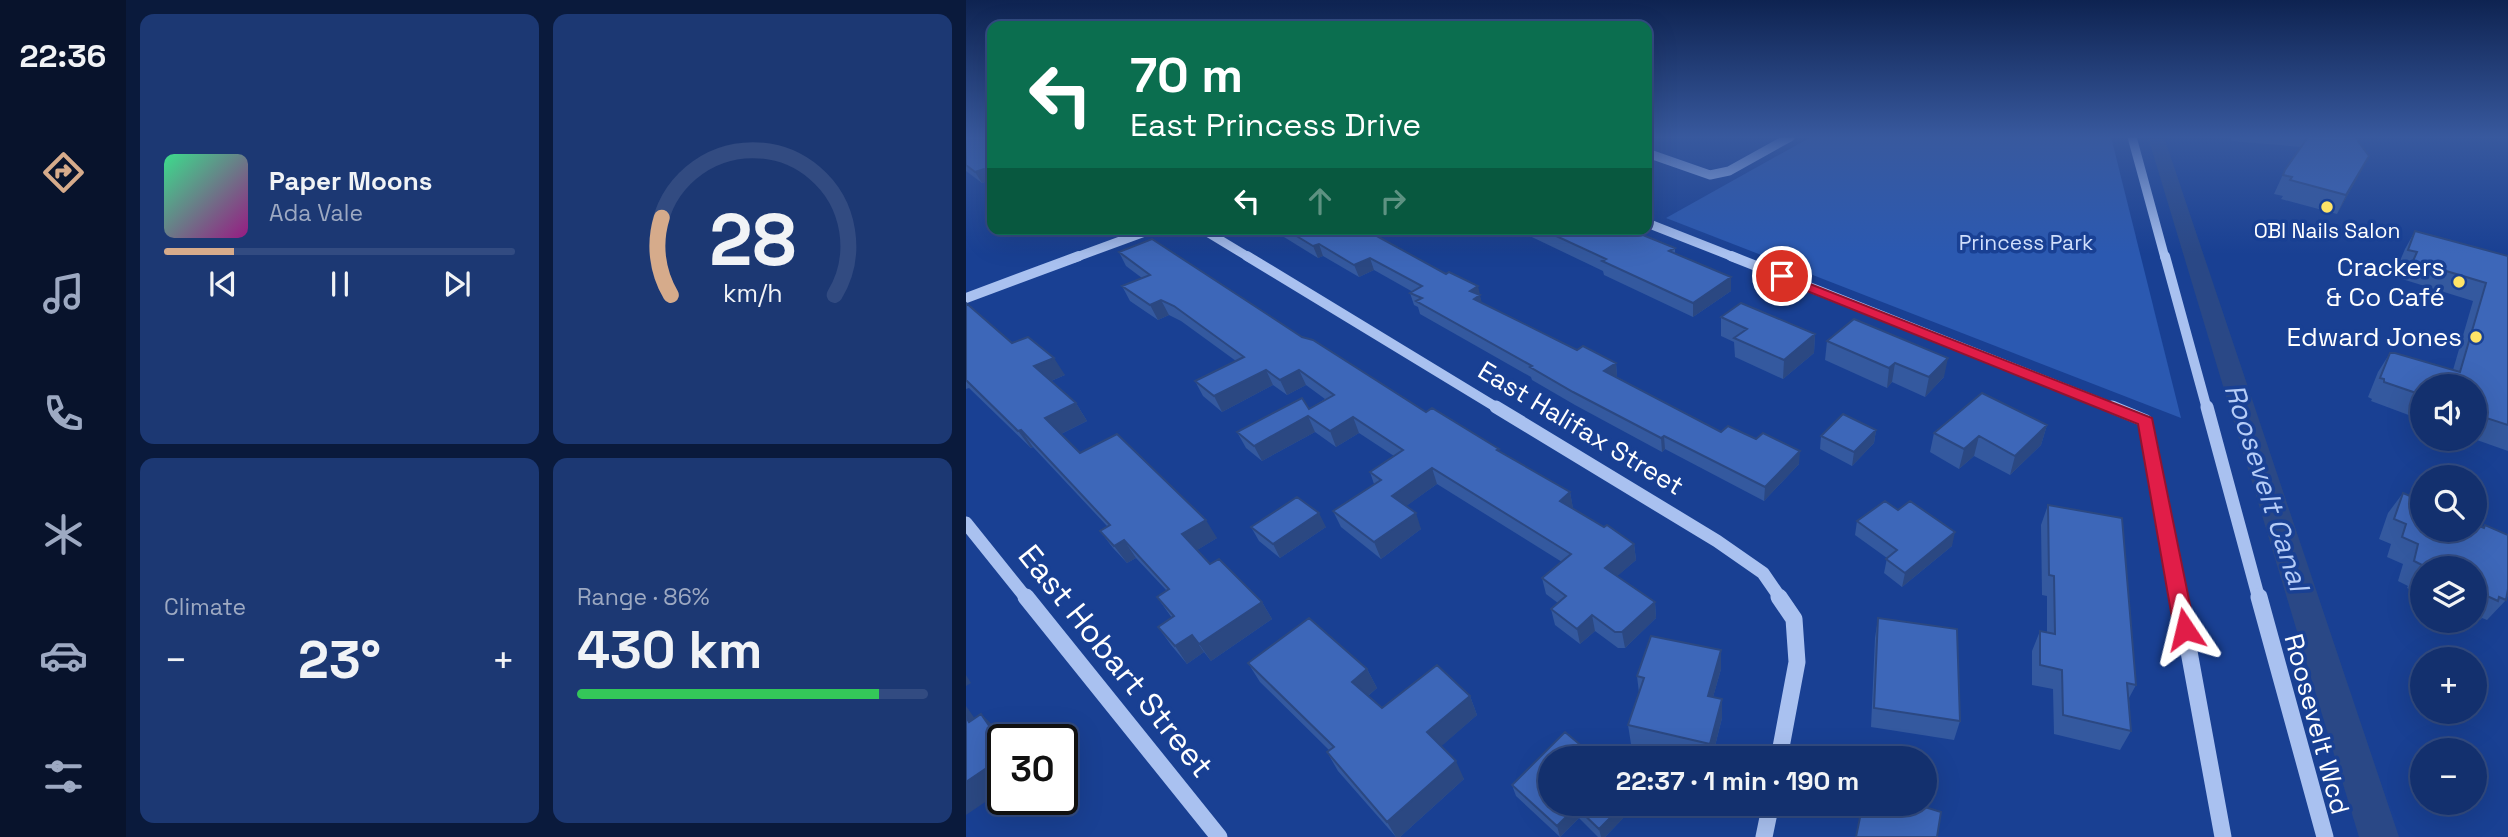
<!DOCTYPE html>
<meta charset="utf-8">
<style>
body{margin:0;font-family:"Space Grotesk",sans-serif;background:#1c3873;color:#f1f3f6;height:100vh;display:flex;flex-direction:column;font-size:26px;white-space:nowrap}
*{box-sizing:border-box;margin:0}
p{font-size:23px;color:#9da9c2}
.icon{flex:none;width:38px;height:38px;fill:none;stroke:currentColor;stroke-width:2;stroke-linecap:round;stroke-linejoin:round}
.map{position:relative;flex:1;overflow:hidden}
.details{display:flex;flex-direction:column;gap:14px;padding:14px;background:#0a1a3c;width:840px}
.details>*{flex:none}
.guide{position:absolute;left:21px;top:21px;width:665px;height:214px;border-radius:14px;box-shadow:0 7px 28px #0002,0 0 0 2px #324b81;background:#0b6e4f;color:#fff;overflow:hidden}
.fabs{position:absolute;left:1444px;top:374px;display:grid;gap:14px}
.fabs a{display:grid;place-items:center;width:77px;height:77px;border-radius:50%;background:#13306e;box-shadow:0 7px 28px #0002,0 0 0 2px #324b81;font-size:35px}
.speed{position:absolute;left:21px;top:724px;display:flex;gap:14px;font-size:35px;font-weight:700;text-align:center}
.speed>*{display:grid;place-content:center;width:91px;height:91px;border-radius:50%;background:#13306e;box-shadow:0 7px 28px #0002,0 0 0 2px #324b81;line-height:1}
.speed .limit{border:4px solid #111;border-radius:10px;background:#fff;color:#111}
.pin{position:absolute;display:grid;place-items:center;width:60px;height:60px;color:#fff;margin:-30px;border:4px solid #fff;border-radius:50%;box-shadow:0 2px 7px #0007}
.me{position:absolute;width:77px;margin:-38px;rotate:350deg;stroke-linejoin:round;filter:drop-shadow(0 0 5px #0008)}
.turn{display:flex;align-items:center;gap:24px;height:147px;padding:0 28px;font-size:32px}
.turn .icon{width:91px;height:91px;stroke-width:2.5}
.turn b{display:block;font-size:49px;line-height:60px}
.lanes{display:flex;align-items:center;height:66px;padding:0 28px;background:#0003;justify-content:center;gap:35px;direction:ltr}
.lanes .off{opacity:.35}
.big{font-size:52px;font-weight:600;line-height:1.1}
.details .card{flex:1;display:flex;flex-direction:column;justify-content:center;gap:10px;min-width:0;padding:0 24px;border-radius:14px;background:#1c3873}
.details .dial{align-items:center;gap:0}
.dial svg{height:182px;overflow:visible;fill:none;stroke:#324b81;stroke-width:7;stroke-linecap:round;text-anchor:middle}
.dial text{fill:#f1f3f6;stroke:none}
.song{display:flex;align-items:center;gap:21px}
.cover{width:84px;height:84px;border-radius:10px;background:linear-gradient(135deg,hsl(150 70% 55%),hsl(310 70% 35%))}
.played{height:7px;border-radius:4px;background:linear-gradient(90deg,#d6ab8b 20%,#324b81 20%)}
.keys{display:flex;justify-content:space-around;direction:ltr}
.heat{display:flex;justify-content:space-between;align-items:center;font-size:38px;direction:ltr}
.charge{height:10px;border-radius:5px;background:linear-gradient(90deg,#34c759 86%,#324b81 0)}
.details .tiles{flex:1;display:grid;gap:14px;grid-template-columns:repeat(2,1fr)}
.trip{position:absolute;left:572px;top:746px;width:399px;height:70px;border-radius:35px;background:#13306e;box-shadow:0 7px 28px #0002,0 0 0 2px #324b81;font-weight:600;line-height:70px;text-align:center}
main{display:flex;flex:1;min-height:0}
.menu{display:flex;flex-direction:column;width:126px;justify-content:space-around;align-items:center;background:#08132c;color:#9da9c2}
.menu .icon{width:49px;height:49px}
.menu .selected{color:#d6ab8b}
.menu b{font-size:32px;color:#f1f3f6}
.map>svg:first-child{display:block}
.green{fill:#2b59b1}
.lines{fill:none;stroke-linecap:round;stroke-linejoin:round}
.canal{fill:#2a4886;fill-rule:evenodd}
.minor-far3{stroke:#a9c1f0;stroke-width:9}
.minor-far2{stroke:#a9c1f0;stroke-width:10}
.minor-far1{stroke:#a9c1f0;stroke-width:13}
.minor{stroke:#a9c1f0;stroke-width:17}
.wall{fill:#34599f}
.shaded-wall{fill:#2b4882}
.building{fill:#3d67b9;stroke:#2b4882;stroke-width:2}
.route{fill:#e11d48;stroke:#92132f;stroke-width:2}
.poi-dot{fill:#ffe467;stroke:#194093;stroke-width:2.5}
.labels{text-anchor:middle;stroke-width:7;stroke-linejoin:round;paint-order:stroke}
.far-poi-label{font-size:21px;fill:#fff;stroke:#194093}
.far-park-label{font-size:21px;fill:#cfdefb;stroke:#194093}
.poi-label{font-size:26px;fill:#fff;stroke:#194093;text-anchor:end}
.street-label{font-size:26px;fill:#fff;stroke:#194093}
.water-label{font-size:28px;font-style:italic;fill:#b5ccf7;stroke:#194093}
.near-street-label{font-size:32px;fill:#fff;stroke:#194093}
</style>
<main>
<nav class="menu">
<b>22:36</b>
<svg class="icon selected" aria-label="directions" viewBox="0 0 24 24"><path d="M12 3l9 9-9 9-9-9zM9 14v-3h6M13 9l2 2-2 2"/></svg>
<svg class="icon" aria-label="music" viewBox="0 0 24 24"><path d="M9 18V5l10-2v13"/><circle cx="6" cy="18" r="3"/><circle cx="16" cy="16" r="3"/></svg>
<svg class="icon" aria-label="phone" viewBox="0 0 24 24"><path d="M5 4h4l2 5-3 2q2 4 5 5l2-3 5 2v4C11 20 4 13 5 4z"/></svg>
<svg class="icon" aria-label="climate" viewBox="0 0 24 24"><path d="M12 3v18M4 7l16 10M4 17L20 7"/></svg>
<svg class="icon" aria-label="car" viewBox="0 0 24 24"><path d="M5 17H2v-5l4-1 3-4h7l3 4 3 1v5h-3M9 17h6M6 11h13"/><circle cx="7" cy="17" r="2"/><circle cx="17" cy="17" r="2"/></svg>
<svg class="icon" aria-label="filters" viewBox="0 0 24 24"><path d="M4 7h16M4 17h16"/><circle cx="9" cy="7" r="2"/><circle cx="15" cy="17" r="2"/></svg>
</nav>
<section class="details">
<div class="tiles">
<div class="card">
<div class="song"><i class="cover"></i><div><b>Paper Moons</b><p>Ada Vale</p></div></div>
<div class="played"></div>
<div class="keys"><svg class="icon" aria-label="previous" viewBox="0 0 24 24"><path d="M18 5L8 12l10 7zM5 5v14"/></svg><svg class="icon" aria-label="pause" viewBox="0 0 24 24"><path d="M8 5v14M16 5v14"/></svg><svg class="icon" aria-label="next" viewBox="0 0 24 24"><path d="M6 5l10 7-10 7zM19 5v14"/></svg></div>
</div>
<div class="card dial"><svg viewBox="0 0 100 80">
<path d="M14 69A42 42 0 1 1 86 69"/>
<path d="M14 69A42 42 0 0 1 10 35" stroke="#d6ab8b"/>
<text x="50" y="56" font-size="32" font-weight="700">28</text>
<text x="50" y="72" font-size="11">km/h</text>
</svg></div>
<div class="card"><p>Climate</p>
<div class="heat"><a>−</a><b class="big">23°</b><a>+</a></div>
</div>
<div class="card"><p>Range · 86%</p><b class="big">430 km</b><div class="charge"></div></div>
</div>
</section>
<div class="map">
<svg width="1542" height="837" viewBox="0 0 1542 837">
<rect width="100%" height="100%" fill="#194093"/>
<path class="green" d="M845,137H1145L1215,418L700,218Z"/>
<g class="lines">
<path class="canal" d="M1182,137H1198L1433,837H1393Z"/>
<path class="minor-far3" d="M1166,137L1199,258
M681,153L744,175L763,171L824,137
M681,223L770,258
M236,229L284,258
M108,258L187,229"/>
<path class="minor-far2" d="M281,256L533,409
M765,256L1150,409
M1199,256L1241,409
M0,298L113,256"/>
<path class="minor-far1" d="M530,407L751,541L797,573L815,599
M1146,407L1180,421L1213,599
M1241,407L1293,599
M0,523L61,599"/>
<path class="minor" d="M60,597L253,837
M1213,597L1257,837
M1293,597L1359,837
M813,758L831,662L828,619L813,597
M798,837L805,803"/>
</g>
<path class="wall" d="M0,137L26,142V181L25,180L16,183L0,171Z
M1264,137H1389L1403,156L1371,214L1315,199L1317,196L1308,194L1319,170L1335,147L1266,141Z
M305,229H398L515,299V302L611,350L650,363L651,376L650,377L755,432L833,464L798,501L699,449L696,452L609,405L566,380L565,377L454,314L452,307L448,305L444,293L447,292L408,270L393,277L357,256L352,258Z
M549,229H646L709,248V253L765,291L727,317L638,275L637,271Z
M1449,231L1542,256V451L1508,439V387H1456V420L1405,401L1406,399L1402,397L1412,372L1424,353L1487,370L1507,301L1436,279L1440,270L1431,268L1439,249Z
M153,252L336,337L460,412L533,449V451L604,492L607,509L668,544L670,560L651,576L689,602L690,618L659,648H652L629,631L614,644L589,625L585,609L592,603L580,594L576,578L596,562L471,484L440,506L455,529L415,559L375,527L367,511L408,484L404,472L428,456L393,433L370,447L349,432L296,461L280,448L271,432L343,409L359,399L340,385L321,395L307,385L256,412L237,396L229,381L270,361L215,321L203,315L192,320L164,301L156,286L176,278L160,266Z
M0,303L46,343L99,375L85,381L110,403L121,421L95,434L114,453L251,538L231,550L244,564L296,602L306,619L245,661L238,652L221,664L205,645L192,627L206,618L191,597L201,591L170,558L161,563L147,548L134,531L141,526L67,447L65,448L3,388L0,389Z
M755,317L849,334L848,353L817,379L769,357L768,342L755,336Z
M861,341L978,377L959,397L926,382L921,388L859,360Z
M1081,425L1075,445L1044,475L1008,456L993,469L964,452L968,433Z
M910,430L908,443L886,466L854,449L855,436Z
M1437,493L1517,527L1519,525L1542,535V595L1540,600L1521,620L1516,618L1514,620L1508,618V569H1456V595L1441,588L1442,586L1432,581L1437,564L1421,557L1425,544L1413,539L1422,513Z
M1082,505L1170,685L1163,698L1165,731L1154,750L1088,734L1087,689L1066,685V651L1074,631L1081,633V596L1076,595L1075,525Z
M891,521L986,546L936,587L918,573L921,558L889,535Z
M285,527H360L314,558L293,541Z
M912,618L994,721L988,740L905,727L909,638Z
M755,650V669L747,697L756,699V718L746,758H724L665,744L662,725L673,693L671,676Z
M282,663L401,669L411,688L402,696L416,708L504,696L511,715L475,746L498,779L434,837H430L372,771L361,752L363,750L294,682Z
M584,758L665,810L639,837H632L613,818L594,837L550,796L546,785Z"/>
<path class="shaded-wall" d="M1403,156L1393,175L1371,214L1380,195Z
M18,169L25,180L16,183L9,172Z
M102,229H119L105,234Z
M353,244L357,256L352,258L347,246Z
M404,258L408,270L393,277L388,265Z
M765,277V291L727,317V303Z
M512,286L517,308L511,311L504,291Z
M195,300L203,315L192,320L184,305Z
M849,334L848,353L817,379L818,360Z
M88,358L99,375L80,383L68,366Z
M982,358L978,377L959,397L963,377Z
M650,363L651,376L639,384L638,371Z
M929,363L926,382L921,388L923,368Z
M300,370L307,385L256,412L248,396Z
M333,370L340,385L321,395L314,380Z
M110,403L121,421L91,436L79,418Z
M342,416L349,432L296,461L288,446Z
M387,417L393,433L370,447L364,431Z
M1081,425L1075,445L1044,475L1049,456Z
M55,430L67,447L65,448L52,431Z
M910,430L908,443L886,466L888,452Z
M698,436L699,449L696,452L695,438Z
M1013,436L1008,456L993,469L998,449Z
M834,451L833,464L798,501L799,487Z
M466,468L471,484L432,512L426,496Z
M604,492L607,508L597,517L594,501Z
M353,513L360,527L314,558L307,544Z
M450,513L455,529L415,559L408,542Z
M240,520L251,538L228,552L216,534Z
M989,532L986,546L936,587L939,573Z
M158,540L170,558L161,563L148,546Z
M668,544L670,560L642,584L639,568Z
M296,602L306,619L245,661L233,644Z
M689,602L690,618L659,648L656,632Z
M626,615L629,631L614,644L611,629Z
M226,635L238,652L221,664L209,646Z
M755,650V669L742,715V696Z
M401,669L411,688L396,701L386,682Z
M0,675L5,683L0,686Z
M504,696L511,715L470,751L461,732Z
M756,699V718L746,758H744V744Z
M0,706L24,740L3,722L0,717Z
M15,714L35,733L40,740H37V746Z
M37,757V790L0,815V782Z
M490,761L498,779L434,837H430L421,822Z
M659,803H664L665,810L639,837H635L633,829Z
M610,807L613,818L594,837L591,826Z"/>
<path class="building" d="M0,137H20L26,142V144H24L26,146V170L22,171L18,169L9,172L0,165Z
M1342,137H1389L1403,156L1380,195L1324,180L1326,177L1317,175L1319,170Z
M319,229H398L480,274L483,272L512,286L504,291L514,295L508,299L611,350L617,346L650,363L638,371L755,432L762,426L790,439L797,433L834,451L799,487L698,436L695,438L607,392L564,367L566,366L450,301L456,298L444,293L456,286L404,258L388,265L353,244L347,246Z
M575,229H646L651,232L655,229H662L709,248L703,251L765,277L727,303L636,261L640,259Z
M1449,231L1542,256V425L1508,414V387H1456V395L1418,382V379L1414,378L1424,353H1429L1494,372L1520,283L1447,261L1451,252L1442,250Z
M186,239L336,337L347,340L460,412L466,408L533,449L531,450L604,492L594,501L638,527L641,525L668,544L639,568L689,602L656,632H649L626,615L611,629L585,609L600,596L576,578L605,554L466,468L426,496L450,513L408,542L367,511L415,480L404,472L437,450L387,417L364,431L342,416L288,446L271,432L336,398L343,409L368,395L333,370L314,380L300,370L248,396L229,381L278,357L208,306L195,300L184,305L156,286L184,275L153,252Z
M0,303L46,343L62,337L88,358L68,366L110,403L79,418L114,453L151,434L240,520L216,534L244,564L253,559L296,602L233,644L226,635L209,646L192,627L208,616L191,597L203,589L158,540L148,546L134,531L144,525L55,430L52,431L0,380Z
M775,303L849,334L818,360L768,338L781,329L755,317Z
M888,319L982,358L963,377L929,363L923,368L861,341Z
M1016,393L1081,425L1049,456L1013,436L998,449L968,433Z
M877,414L910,430L888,452L855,436Z
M1437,493L1456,501V530H1508V524L1518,528L1519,525L1542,535V589L1540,600L1533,597L1532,601L1508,590V569H1459L1457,568L1458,566L1448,561L1452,544L1436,537L1440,524L1428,519Z
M331,497L353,513L307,544L285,527Z
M919,501L932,510L944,501L989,532L939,573L920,559L931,550L891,521Z
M1082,505L1156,518L1170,685L1161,683L1165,731L1097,715L1096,670L1074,665V631L1089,634L1088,576L1083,575Z
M343,618L401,669L386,682L416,708L471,665L504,696L461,732L490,761L421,822L361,752L368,747L282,663Z
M912,618L991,629L994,721L908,708Z
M685,636L755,650L742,696L756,699L744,744L662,725L678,678L671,676Z
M15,714L37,746V757L0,782V717L3,722Z
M599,732L630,758H584V803H659L633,829L610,807L591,826L546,785Z
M897,803H946L975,812L971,837H890Z"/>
<linearGradient id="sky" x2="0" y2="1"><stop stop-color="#0e2351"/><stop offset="0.54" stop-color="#38599e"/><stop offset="1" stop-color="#38599e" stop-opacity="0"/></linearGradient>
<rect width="1542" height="254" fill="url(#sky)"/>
<path class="route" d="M816,273L1186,418L1229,629L1226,635L1219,638L1211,635L1208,629L1172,424L811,279V274Z"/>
<g class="poi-dot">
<circle cx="1361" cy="207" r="7"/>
<circle cx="1493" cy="282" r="7"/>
<circle cx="1510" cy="337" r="7"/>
</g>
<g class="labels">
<g class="far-poi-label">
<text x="1361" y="238">OBI Nails Salon</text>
</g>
<g class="far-park-label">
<text x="1060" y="250">Princess Park</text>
</g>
<g class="poi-label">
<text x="1479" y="276">Crackers<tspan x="1479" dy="30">&amp; Co Café</tspan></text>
<text x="1496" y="346">Edward Jones</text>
</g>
<g class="street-label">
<text transform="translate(615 428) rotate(31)" y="9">East Halifax Street</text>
<text transform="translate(1351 724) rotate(75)" y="9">Roosevelt Wcd</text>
</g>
<g class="water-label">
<text transform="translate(1301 487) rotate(72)" y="10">Roosevelt Canal</text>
</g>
<g class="near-street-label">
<text transform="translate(150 661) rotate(51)" y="11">East Hobart Street</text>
</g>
</g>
</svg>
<div class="fabs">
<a><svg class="icon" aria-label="sound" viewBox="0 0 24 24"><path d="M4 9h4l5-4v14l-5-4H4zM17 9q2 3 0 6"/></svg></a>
<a><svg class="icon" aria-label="search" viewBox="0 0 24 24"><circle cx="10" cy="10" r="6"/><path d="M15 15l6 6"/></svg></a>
<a><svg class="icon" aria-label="layers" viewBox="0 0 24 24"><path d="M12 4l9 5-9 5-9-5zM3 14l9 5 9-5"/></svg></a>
<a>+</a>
<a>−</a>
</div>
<div class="speed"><div class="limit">30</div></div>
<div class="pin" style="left:816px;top:276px;background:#d93025"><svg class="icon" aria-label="arrive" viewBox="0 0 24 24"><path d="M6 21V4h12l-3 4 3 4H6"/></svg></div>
<svg class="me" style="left:1219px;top:629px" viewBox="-20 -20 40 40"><path d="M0-17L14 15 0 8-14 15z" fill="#e11d48" stroke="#fff" stroke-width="4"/></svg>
<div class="trip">22:37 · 1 min · 190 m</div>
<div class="guide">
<div class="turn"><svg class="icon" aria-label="left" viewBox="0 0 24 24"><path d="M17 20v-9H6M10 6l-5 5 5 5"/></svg><div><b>70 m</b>East Princess Drive</div></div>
<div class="lanes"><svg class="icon" aria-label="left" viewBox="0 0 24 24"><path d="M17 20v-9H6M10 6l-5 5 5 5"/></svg><svg class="icon off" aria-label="ahead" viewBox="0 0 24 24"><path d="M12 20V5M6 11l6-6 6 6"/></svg><svg class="icon off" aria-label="right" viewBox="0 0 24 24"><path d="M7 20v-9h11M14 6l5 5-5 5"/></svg></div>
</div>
</div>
</main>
